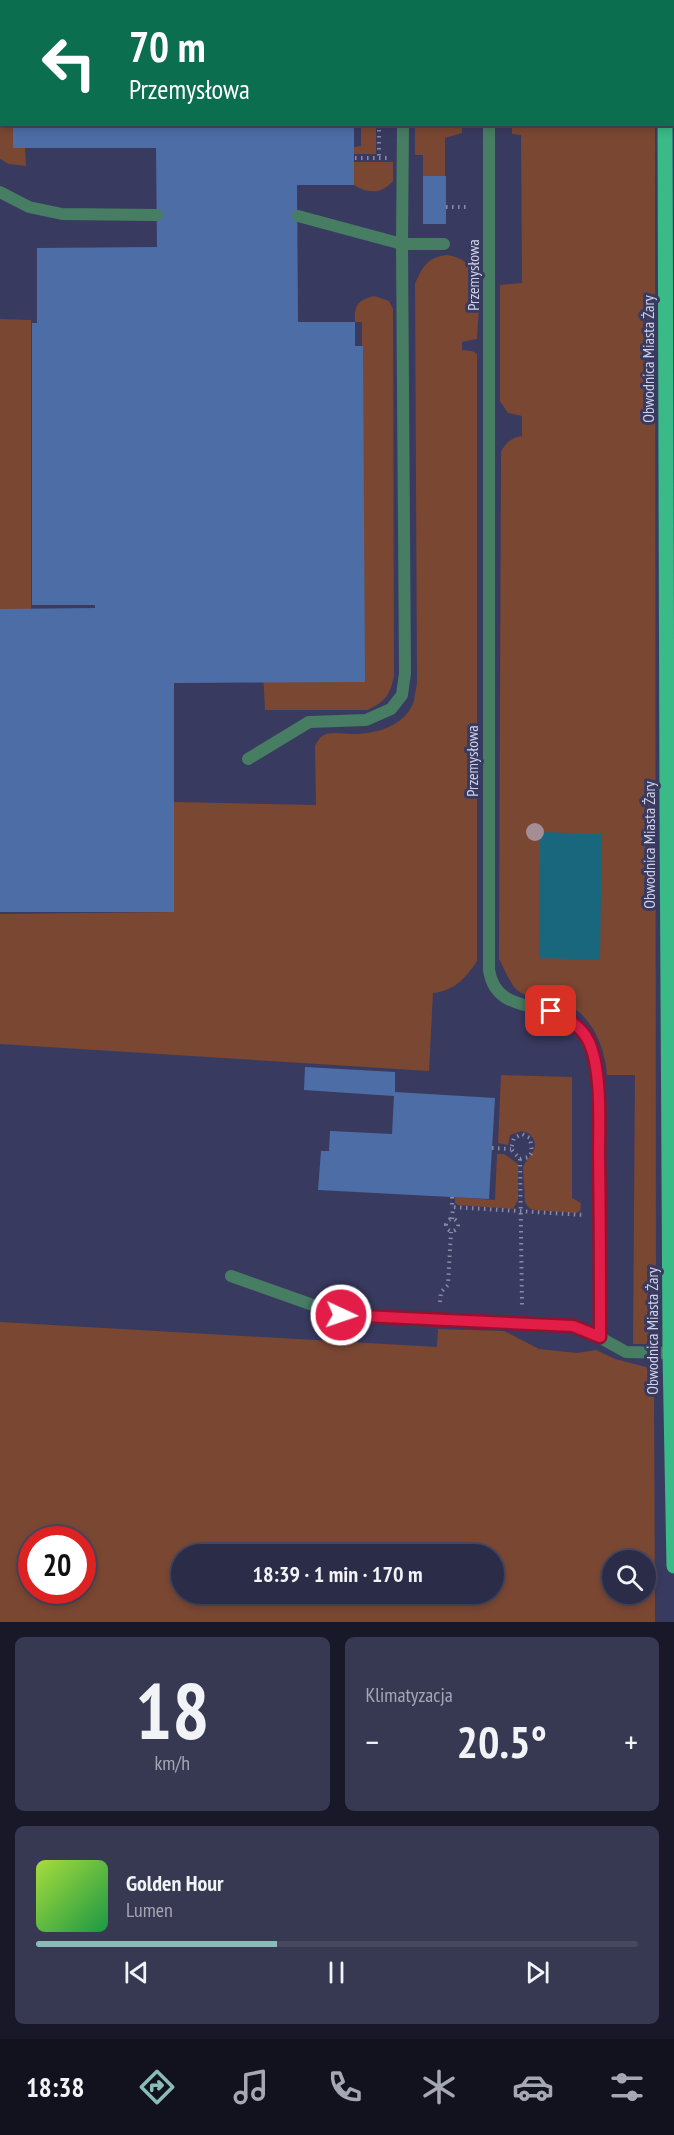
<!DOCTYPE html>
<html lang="pl">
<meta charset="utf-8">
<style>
body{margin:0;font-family:"PT Sans Narrow",sans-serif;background:#373852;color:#f1f3f6;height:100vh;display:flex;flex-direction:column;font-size:22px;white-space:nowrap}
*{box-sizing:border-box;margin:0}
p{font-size:20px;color:#a6a7b4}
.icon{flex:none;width:33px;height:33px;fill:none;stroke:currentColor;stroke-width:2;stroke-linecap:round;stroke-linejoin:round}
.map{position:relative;height:1622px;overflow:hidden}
.panel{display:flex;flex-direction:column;gap:15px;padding:15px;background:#181828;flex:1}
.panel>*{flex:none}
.hud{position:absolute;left:0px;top:0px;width:675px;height:126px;box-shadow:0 3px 9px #0003,0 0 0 2px #474860;background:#0b6e4f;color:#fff;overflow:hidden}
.buttons{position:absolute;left:602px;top:1550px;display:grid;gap:12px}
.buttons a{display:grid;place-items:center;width:54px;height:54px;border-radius:50%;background:#2b2c48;box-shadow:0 3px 9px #0003,0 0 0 2px #474860;font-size:30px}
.speed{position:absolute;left:18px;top:1526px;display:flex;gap:12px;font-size:30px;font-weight:700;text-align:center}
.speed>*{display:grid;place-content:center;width:78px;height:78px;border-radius:50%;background:#2b2c48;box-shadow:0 3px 9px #0003,0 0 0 2px #474860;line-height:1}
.speed .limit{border:9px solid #d22;background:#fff;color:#111}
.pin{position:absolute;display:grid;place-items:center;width:51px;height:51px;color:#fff;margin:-26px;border-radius:12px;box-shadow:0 3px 9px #0006}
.me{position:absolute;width:66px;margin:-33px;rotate:93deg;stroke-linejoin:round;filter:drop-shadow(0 0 4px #0008)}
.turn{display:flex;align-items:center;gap:21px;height:126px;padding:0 30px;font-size:27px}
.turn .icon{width:78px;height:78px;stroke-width:2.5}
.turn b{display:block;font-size:42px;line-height:51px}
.big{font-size:45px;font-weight:800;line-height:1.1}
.panel .card{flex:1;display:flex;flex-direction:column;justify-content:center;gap:9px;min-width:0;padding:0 21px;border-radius:9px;background:#373852}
.panel .dial{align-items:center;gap:0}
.dial b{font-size:78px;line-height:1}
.song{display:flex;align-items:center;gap:18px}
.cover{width:72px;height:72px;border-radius:9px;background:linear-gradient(135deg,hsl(80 70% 55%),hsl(140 70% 35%))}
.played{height:6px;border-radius:3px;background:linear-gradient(90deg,#8bbbb9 40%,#474860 40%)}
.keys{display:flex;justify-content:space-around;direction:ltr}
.heat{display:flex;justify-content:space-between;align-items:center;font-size:33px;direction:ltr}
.panel .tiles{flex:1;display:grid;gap:15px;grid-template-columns:1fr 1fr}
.card:last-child{grid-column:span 2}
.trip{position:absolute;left:171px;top:1544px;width:333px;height:60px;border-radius:30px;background:#2b2c48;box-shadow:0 3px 9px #0003,0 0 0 2px #474860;font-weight:800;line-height:60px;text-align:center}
.tabs{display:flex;height:96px;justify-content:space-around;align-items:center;background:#11121d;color:#a6a7b4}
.tabs .icon{width:42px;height:42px}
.tabs .current{color:#8bbbb9}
.tabs b{font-size:27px;color:#f1f3f6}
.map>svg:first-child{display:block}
.green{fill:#7a4733;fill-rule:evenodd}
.water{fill:#19677d}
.building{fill:#4d6da7}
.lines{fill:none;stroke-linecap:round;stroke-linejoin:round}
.path{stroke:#898aa8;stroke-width:4;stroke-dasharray:1.5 4.5;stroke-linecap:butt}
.lane{stroke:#477d63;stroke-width:12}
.street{stroke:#477d63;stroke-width:12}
.primary{stroke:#39ba86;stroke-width:15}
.tree{fill:#a48d95}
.route-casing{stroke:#92132f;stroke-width:15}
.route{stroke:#e11d48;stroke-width:10}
.labels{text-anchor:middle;stroke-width:6;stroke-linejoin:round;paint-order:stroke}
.street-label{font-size:16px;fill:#d0d2e9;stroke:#393a60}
</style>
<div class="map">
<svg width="674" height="1622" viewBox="0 0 674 1622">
<rect width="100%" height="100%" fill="#393a60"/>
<path class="green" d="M0,0H12L2,2V124L13,125V148H25L26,166L9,164L0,159Z
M361,125H376V154H354V147L361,146Z
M415,125H462V133L445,138V177L423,176V155H415Z
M512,125H655L656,1335L646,1344H633L635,1075H607C605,1044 589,1008 555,1000C543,997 528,999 518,991C510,984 504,968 499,959L501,452C506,442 511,438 522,436V416L508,413L500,401V285L522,283L521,135L512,134Z
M354,162H393V181C382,194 368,194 354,185Z
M447,255C489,261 478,307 477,339L462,342V350L472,351L477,354V961C466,978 454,991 433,993L429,1071L0,1044V914L174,912V802L316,805L315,746C317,742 320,737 324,735C331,732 344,734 352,734C375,734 405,727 414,701C415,695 416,689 417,683L415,284C422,267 428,257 447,255Z
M374,296L389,301L393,309L394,676C390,695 385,702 367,710H265L263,670L362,414V322H355C354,305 358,300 374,296Z
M0,319L31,320V609H0Z
M501,1075L572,1077V1198L581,1203L580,1211L576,1213L534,1210L529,1208L525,1202L523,1167C529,1154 542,1149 530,1134L522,1131L510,1135L508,1145L498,1143Z
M497,1154H504L518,1164V1200L513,1209L458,1205L455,1203V1197L495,1200Z
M0,1322L437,1347L438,1329L504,1331L539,1349L577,1353L596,1350L615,1359L646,1367L654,1379L655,1622H0ZM32,1539H82V1590H32ZM182,1554H494V1593H182ZM612,1560H645V1593H612Z"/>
<path class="water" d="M540,832L602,834L600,960L539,958Z"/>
<path class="building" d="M13,124H354V185H297L298,322H355V346H363L365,682L174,683V912H0V609L95,608V605H32V323H37V248L157,247L156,148H13Z
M423,176H446V224H423Z
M305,1067L395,1072V1092L495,1098L489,1199L318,1190L321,1151H329L330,1131L392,1134L394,1096L304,1090Z"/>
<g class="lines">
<path class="path" d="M379,0V2
M379,124V158
M355,158H387
M446,207H469
M492,1148L511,1149
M520,1159L529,1157L532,1152L530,1138L522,1134L514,1138L511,1149L520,1159L522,1305H525
M452,1197V1207L584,1215
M446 1225a6 6 0 1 1 12 0a6 6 0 1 1-12 0Z
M452,1219L453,1207
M440,1302L441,1292L448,1285L451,1232"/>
<path class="lane" d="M404,2V0
M403,124L402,244H444
M0,192L29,207L62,214L157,215
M248,759L309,722L366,720L391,709L402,695L405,673L402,244L298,216
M231,1276L341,1315L573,1326L599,1337"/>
<path class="street" d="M489,2V0
M489,124V970C497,1024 566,992 589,1042C602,1071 599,1123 599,1155C600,1216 600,1277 599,1337L626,1352L670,1353"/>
<path class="primary" d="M665,0V2
M665,124L667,811L670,1353L674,1566"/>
</g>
<circle class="tree" cx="535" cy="832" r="9"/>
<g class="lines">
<g class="route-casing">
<path id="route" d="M341,1315L573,1326L600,1337C600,1277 600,1216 599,1155C599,1123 602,1071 589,1042C582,1027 566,1017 551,1011"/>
</g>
<use href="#route" class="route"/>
</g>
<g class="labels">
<g class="street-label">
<text transform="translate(473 275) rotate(-90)" y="6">Przemysłowa</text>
<text transform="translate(648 359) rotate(-90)" y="6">Obwodnica Miasta Żary</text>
<text transform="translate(472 761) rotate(-90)" y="6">Przemysłowa</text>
<text transform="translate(649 845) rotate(-90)" y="6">Obwodnica Miasta Żary</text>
<text transform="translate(652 1331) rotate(-90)" y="6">Obwodnica Miasta Żary</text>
</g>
</g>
</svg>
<div class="buttons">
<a><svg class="icon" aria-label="search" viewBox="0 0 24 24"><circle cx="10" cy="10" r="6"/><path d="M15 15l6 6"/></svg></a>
</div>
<div class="speed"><div class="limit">20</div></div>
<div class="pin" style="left:551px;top:1011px;background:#d93025"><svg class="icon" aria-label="arrive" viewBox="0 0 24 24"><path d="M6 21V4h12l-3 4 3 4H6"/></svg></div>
<svg class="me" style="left:341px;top:1315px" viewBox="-20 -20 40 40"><circle r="17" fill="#e11d48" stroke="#fff" stroke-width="3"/><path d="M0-11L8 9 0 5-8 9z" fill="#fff"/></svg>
<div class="trip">18:39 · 1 min · 170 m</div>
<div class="hud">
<div class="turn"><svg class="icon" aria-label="left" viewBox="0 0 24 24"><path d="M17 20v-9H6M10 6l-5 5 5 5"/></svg><div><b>70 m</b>Przemysłowa</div></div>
</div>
</div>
<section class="panel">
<div class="tiles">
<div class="card dial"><b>18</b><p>km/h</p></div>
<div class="card"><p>Klimatyzacja</p>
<div class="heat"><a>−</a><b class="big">20.5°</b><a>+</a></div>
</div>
<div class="card">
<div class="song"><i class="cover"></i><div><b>Golden Hour</b><p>Lumen</p></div></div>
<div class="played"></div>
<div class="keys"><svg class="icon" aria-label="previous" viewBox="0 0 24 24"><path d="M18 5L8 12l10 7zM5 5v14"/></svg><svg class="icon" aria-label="pause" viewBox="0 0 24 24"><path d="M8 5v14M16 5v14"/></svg><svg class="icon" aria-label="next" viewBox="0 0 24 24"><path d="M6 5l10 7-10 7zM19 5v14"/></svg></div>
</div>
</div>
</section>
<nav class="tabs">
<b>18:38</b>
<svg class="icon current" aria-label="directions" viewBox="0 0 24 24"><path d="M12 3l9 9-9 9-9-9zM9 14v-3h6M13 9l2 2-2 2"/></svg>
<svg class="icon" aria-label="music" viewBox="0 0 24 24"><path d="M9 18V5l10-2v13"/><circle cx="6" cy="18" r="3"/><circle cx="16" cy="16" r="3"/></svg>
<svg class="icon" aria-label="phone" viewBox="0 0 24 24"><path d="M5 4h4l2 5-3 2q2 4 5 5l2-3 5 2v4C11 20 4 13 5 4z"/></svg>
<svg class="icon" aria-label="climate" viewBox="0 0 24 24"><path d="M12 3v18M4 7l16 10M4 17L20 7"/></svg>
<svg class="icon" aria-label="car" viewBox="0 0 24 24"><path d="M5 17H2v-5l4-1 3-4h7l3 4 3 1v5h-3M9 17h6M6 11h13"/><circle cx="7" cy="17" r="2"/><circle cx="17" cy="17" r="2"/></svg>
<svg class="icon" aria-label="filters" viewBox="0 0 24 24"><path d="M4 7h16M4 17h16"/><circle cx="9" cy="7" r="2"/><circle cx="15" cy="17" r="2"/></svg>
</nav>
